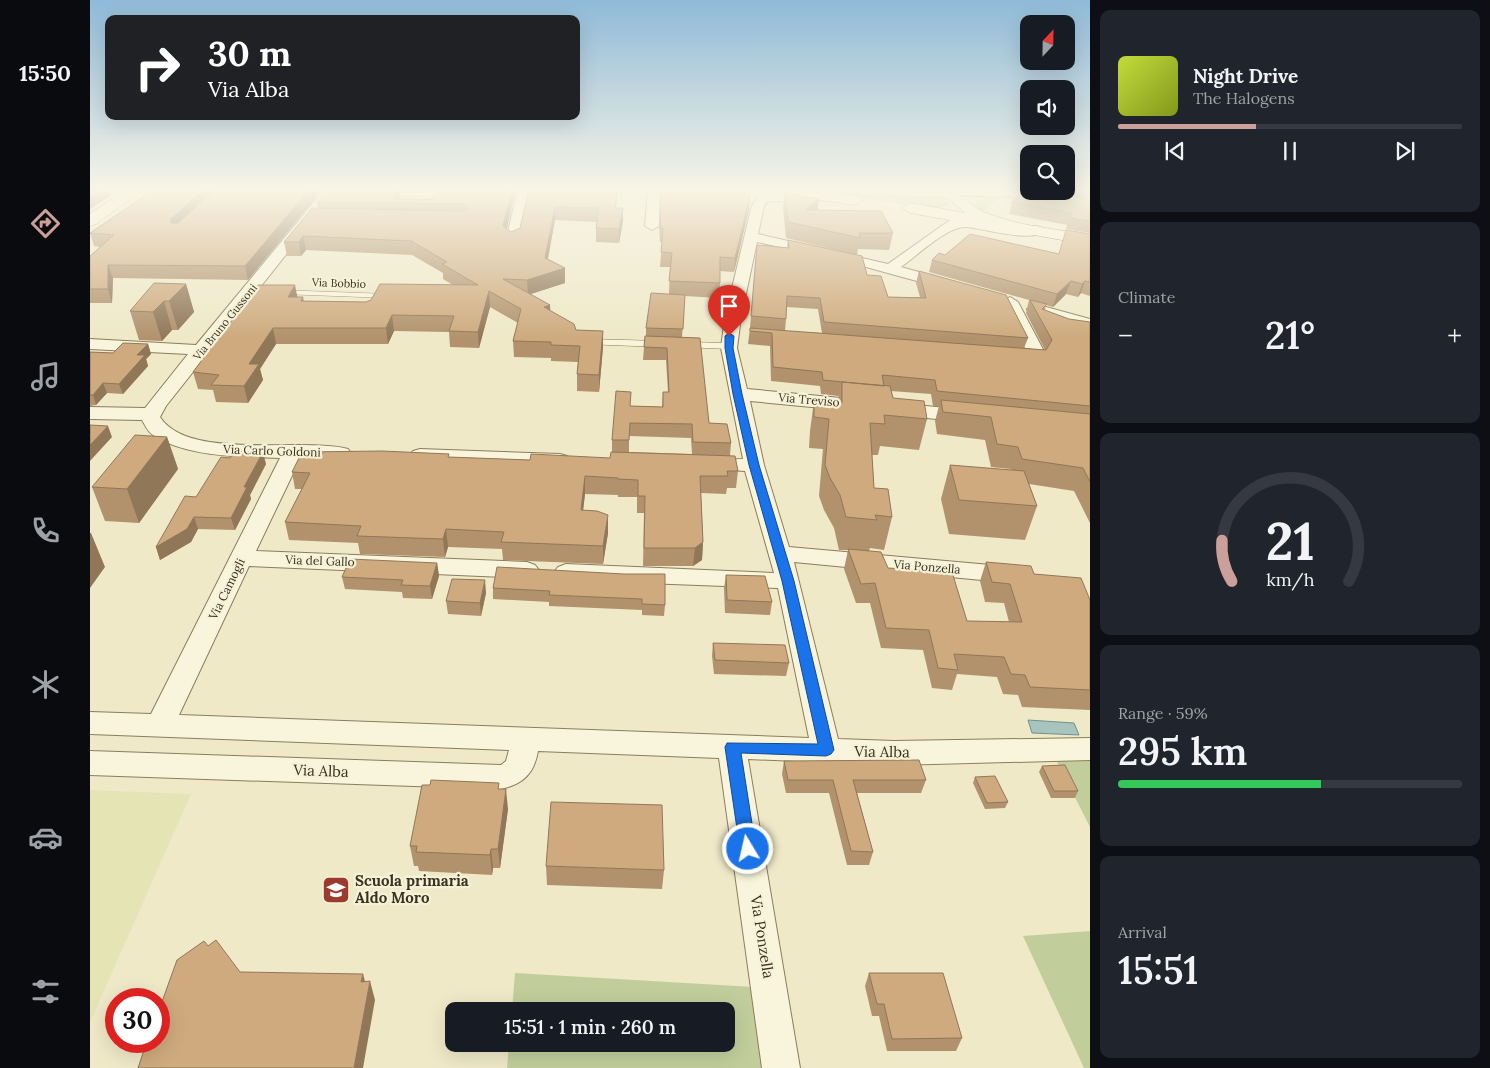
<!DOCTYPE html>
<meta charset="utf-8">
<style>
body{margin:0;font-family:Lora,serif;background:#20242c;color:#f1f3f6;height:100vh;display:flex;flex-direction:column;font-size:19px;white-space:nowrap}
*{box-sizing:border-box;margin:0}
p{font-size:16px;color:#9ea1a6}
.icon{flex:none;width:28px;height:28px;fill:none;stroke:currentColor;stroke-width:2;stroke-linecap:round;stroke-linejoin:round}
.map{position:relative;flex:1;overflow:hidden}
.sheet{display:flex;flex-direction:column;gap:10px;padding:10px;background:#0d0f14;width:400px}
.sheet>*{flex:none}
.guide{position:absolute;left:15px;top:15px;width:475px;height:105px;border-radius:10px;box-shadow:0 5px 20px #0002;background:#202124;color:#fff;overflow:hidden}
.needle{width:32px;rotate:22deg}
.controls{position:absolute;left:930px;top:15px;display:grid;gap:10px}
.controls a{display:grid;place-items:center;width:55px;height:55px;border-radius:10px;background:#171b24;box-shadow:0 5px 20px #0002;font-size:25px}
.speed{position:absolute;left:15px;top:988px;display:flex;gap:10px;font-size:25px;font-weight:700;text-align:center}
.speed>*{display:grid;place-content:center;width:65px;height:65px;border-radius:50%;background:#171b24;box-shadow:0 5px 20px #0002;line-height:1}
.speed .limit{border:8px solid #d22;background:#fff;color:#111}
.pin{position:absolute;display:grid;place-items:center;width:42px;height:42px;color:#fff;margin:-51px -21px;border-radius:50% 50% 50% 0;rotate:-45deg;box-shadow:0 0 5px #0007}
.pin .icon{rotate:45deg}
.me{position:absolute;width:55px;margin:-28px;rotate:351deg;stroke-linejoin:round;filter:drop-shadow(0 0 4px #0008)}
.turn{display:flex;align-items:center;gap:18px;height:105px;padding:0 20px;font-size:22px}
.turn .icon{width:65px;height:65px;stroke-width:2.5}
.turn b{display:block;font-size:35px;line-height:42px}
.big{font-size:38px;font-weight:600;line-height:1.1}
.sheet .widget{flex:1;display:flex;flex-direction:column;justify-content:center;gap:8px;min-width:0;padding:0 18px;border-radius:10px;background:#20242c}
.sheet .dial{align-items:center;gap:0}
.dial svg{height:130px;overflow:visible;fill:none;stroke:#363941;stroke-width:7;stroke-linecap:round;text-anchor:middle}
.dial text{fill:#f1f3f6;stroke:none}
.song{display:flex;align-items:center;gap:15px}
.cover{width:60px;height:60px;border-radius:8px;background:linear-gradient(135deg,hsl(70 70% 55%),hsl(70 70% 35%))}
.played{height:5px;border-radius:2px;background:linear-gradient(90deg,#cba09b 40%,#363941 40%)}
.keys{display:flex;justify-content:space-around;direction:ltr}
.heat{display:flex;justify-content:space-between;align-items:center;font-size:28px;direction:ltr}
.charge{height:8px;border-radius:4px;background:linear-gradient(90deg,#34c759 59%,#363941 0)}
.trip{position:absolute;left:355px;top:1002px;width:290px;height:50px;border-radius:10px;background:#171b24;box-shadow:0 5px 20px #0002;font-weight:600;line-height:50px;text-align:center}
main{display:flex;flex:1;min-height:0}
.tab-bar{display:flex;flex-direction:column;width:90px;justify-content:space-around;align-items:center;background:#090b0e;color:#9ea1a6}
.tab-bar .icon{width:35px;height:35px}
.tab-bar .on{color:#cba09b}
.tab-bar b{font-size:22px;color:#f1f3f6}
.map>svg:first-child{display:block}
.farmland{fill:#e5e4b5}
.green{fill:#c1ce9b}
.water{fill:#a9c3bf;stroke:#6f928e}
.lines{fill:none;stroke-linecap:round;stroke-linejoin:round}
.service-casing{stroke:#8c7c5c;stroke-width:1}
.minor-casing{stroke:#8c7c5c;stroke-width:2}
.tertiary-casing{stroke:#8c7c5c;stroke-width:1}
.secondary-casing{stroke:#6e5d3f;stroke-width:1}
.service{fill:#f9f5dc;fill-rule:evenodd}
.minor{fill:#f9f5dc;fill-rule:evenodd}
.tertiary{fill:#f9f5dc;fill-rule:evenodd}
.secondary{fill:#f9f5dc;fill-rule:evenodd}
.wall{fill:#b1926c;fill-rule:evenodd}
.shaded-wall{fill:#907758}
.building{fill:#ceaa7e;stroke:#907758}
.route{fill:#1a73e8;stroke:#114b97}
.labels{text-anchor:middle;stroke-width:4.5;stroke-linejoin:round;paint-order:stroke}
.far-street-label{font-size:11px;fill:#3c3120;stroke:#f6f2d8}
.street-label{font-size:12px;fill:#3c3120;stroke:#f6f2d8}
.near-street-label{font-size:15px;fill:#3c3120;stroke:#f6f2d8}
.near-poi-label{font-size:15px;font-weight:bold;fill:#3c3120;stroke:#f6f2d8;text-anchor:start}
</style>
<main>
<nav class="tab-bar">
<b>15:50</b>
<svg class="icon on" aria-label="directions" viewBox="0 0 24 24"><path d="M12 3l9 9-9 9-9-9zM9 14v-3h6M13 9l2 2-2 2"/></svg>
<svg class="icon" aria-label="music" viewBox="0 0 24 24"><path d="M9 18V5l10-2v13"/><circle cx="6" cy="18" r="3"/><circle cx="16" cy="16" r="3"/></svg>
<svg class="icon" aria-label="phone" viewBox="0 0 24 24"><path d="M5 4h4l2 5-3 2q2 4 5 5l2-3 5 2v4C11 20 4 13 5 4z"/></svg>
<svg class="icon" aria-label="climate" viewBox="0 0 24 24"><path d="M12 3v18M4 7l16 10M4 17L20 7"/></svg>
<svg class="icon" aria-label="car" viewBox="0 0 24 24"><path d="M5 17H2v-5l4-1 3-4h7l3 4 3 1v5h-3M9 17h6M6 11h13"/><circle cx="7" cy="17" r="2"/><circle cx="17" cy="17" r="2"/></svg>
<svg class="icon" aria-label="filters" viewBox="0 0 24 24"><path d="M4 7h16M4 17h16"/><circle cx="9" cy="7" r="2"/><circle cx="15" cy="17" r="2"/></svg>
</nav>
<div class="map">
<svg width="1000" height="1068" viewBox="0 0 1000 1068">
<rect width="100%" height="100%" fill="#efe9c8"/>
<path class="farmland" d="M0,790L101,794L0,1022Z"/>
<path class="green" d="M723,189L847,196L860,203L854,207L845,208L722,192Z
M900,196H911L892,212L884,206L889,199Z
M965,758L1000,759V827Z
M1000,931V1068H994L933,936Z
M425,973L664,987L675,1068H417L419,1044H636V1011H422Z"/>
<path class="water" d="M938,720L984,723L989,735L942,733Z"/>
<g class="lines">
<g class="service-casing">
<path id="service" d="M357,189H363L360,195L296,197L293,195L296,193L356,192Z
M189,290L298,294L302,296L298,298L192,294H189Z
M498,339L570,341L574,344L570,347L495,344L494,342Z
M596,342L639,343L643,346L639,349L593,347V343Z"/>
</g>
<g class="minor-casing">
<path id="minor" d="M235,189H248L76,406L70,417C98,461 212,437 258,449L261,453L258,457L210,459L166,551L437,562L445,565L449,570L445,575L437,578L159,566L89,715L719,738L688,588L476,580L468,577L464,572L468,567L476,564L684,573L655,471L610,468L607,464L610,460L653,459L631,348L635,317L662,205L673,192L677,191L683,195L674,206L668,234L798,264L860,220L875,219L919,227L948,226L955,230C943,244 892,228 876,227C857,226 827,256 811,267L861,281L864,284L861,287L856,289L765,264L667,242L651,317L647,348L657,389L878,410L885,412L887,416L885,420L878,422L660,401L674,465L699,547L923,567L931,570L935,575L931,580L923,583L704,562L748,739L804,741L1000,738V760L804,765L658,759L710,1068H672L629,758L448,751C444,774 433,784 411,789L0,775V751L411,765L416,761L419,750L0,734V712L61,714L190,458C152,457 95,457 63,435C58,432 55,425 52,420L0,419V407L55,408L98,354L0,349V339L106,345Z
M428,189H440L430,240L423,244L416,240Z
M558,189H570L569,226L562,230L555,226Z
M831,189L1000,190V198L836,195L832,194Z
M920,297L928,302L956,355L948,363L919,362L916,358L919,354H938L912,302Z
M945,304L1000,319V329L939,312L937,309Z
M330,449L470,454L477,456L480,460L477,464L470,466L323,459L320,455L323,451Z"/>
</g>
<g class="tertiary-casing">
<path id="tertiary" d="M37,189H54L6,224L0,226V214Z"/>
</g>
<g class="secondary-casing">
<path id="secondary" d="M658,189C674,189 688,194 704,192L706,189H721L720,191L765,195L773,200L765,205C747,203 727,198 709,200C692,201 670,206 658,189Z
M739,189H854C876,195 878,205 894,212C927,226 965,229 1000,235V245L820,213L812,208L820,203L875,213L860,200L851,197L746,193Z"/>
</g>
<use href="#service" class="service"/>
<use href="#minor" class="minor"/>
<use href="#tertiary" class="tertiary"/>
<use href="#secondary" class="secondary"/>
</g>
<path class="wall" d="M65,189H233L158,280L23,278L22,303H0V256L10,247L4,246L0,233Z
M238,189H309L310,199H343L426,189L417,228L421,232L430,228L439,189H528L526,208L533,221L529,243L506,242V228L507,222L465,220L458,259L475,268V283L440,294L460,305V311L486,330L513,331V347L509,392L487,391V374L488,362L461,361V358L424,357L423,341L428,323L400,307L389,348L360,347L359,332L304,331L298,344H186L170,369L173,380L158,403L126,402L123,390L108,389L103,372L207,297H213L214,301L276,302L363,285L353,279V273L322,255L216,250L211,256H197L194,242L228,209L227,202Z
M572,189L659,210L644,272L630,271V283L629,298L595,296L592,337L619,423L641,443L640,455L648,471L646,488H637L636,494L611,493L613,542L612,560L603,566H553L554,513H547V497H528V495L495,494L493,510L518,533L513,564L413,560L412,549L358,547L355,557L270,554L268,543L199,540L195,522L212,489H205L202,472L359,457L440,460L520,458L522,452V440L541,406L572,407L573,392H578L576,360H553L554,347L556,336V328L579,294L580,267H570L572,242H570L569,228ZM539,436L601,438L602,454L539,452Z
M985,189H1000V233L976,229L977,225L919,214L922,202L983,196Z
M695,193L727,210L803,233L799,250L768,249L767,255L696,238L693,208Z
M1000,234V296L991,293L988,297L976,294L963,307L956,305L955,310L979,319L1000,322V523L984,491L939,484L947,506L935,540L859,534L851,499L860,465L921,470V469L901,467L895,440L847,434L845,421L849,406H843L841,394L801,391L803,398L837,419L829,450L790,446L788,455H782L784,488L802,517L794,550L780,548L779,551L798,568L877,621L919,622L914,603L895,602L890,581L896,562L944,574L1000,600V710L932,707L928,695L913,694L907,677L867,674L862,690L842,688L833,650L791,648L780,603H766L754,569L758,550H749L744,528L734,510L729,496L733,449L719,448L720,431L724,401L748,403L749,396L731,394L730,386L681,381L680,346L658,344L660,328L687,330L660,328L667,245L697,248L698,240L777,275L798,297H830L826,283L829,271L938,338L934,348L955,350L936,313L939,300L839,272L842,260L855,255L969,254ZM696,307L728,309L732,333L695,331L696,319Z
M96,284L104,312L88,330H82L72,341L49,340L40,311Z
M58,344L61,354L56,359L58,366L33,394L17,393L6,405L0,406V352L23,353Z
M77,437L88,469L49,523L15,521L2,487Z
M176,464L160,495L161,499L145,530L108,529L101,542L70,560L66,547L106,497Z
M347,563L349,576L342,599L313,598L312,592L255,589L252,577Z
M534,574L575,605L574,616L552,615V610L459,606V602L403,599V588Z
M636,575L682,602L680,615L635,613L634,588Z
M396,593L391,616L358,614L356,601Z
M623,643L699,663L696,676L624,674L622,656Z
M694,761L836,780L831,793H767L783,852L779,865H757L739,793H696L692,774Z
M952,766L988,791L985,798H961L949,772Z
M885,777L918,802L915,808L895,809L883,783Z
M409,789L418,809L410,868H403L402,875L329,871L328,866H324L320,846Z
M456,866L574,870L572,889L457,885Z
M779,973L872,1038L866,1051H797L789,1016H782L775,986Z"/>
<path class="shaded-wall" d="M6,189H18L20,196L0,209V193Z
M114,189H130L85,236L81,223V219Z
M220,189H233L158,280L155,266Z
M307,189H309L310,198L308,203L303,199Z
M422,189H426L414,240L413,226Z
M527,189H528L524,221L525,208Z
M660,196L659,210L644,272L645,258Z
M729,199L727,215L715,210Z
M465,207V220L455,272V258Z
M533,208V221L529,243V229Z
M213,236L216,250L211,256L209,242Z
M18,265L23,278L22,303L18,289Z
M475,268V283L438,295L437,280Z
M981,281L976,294L963,307L967,294Z
M995,281L991,293L988,297L992,284Z
M96,284L104,312L88,330L79,301Z
M205,285L208,300L198,297Z
M399,291L400,307L389,348L388,332Z
M74,301L82,330L72,341L63,312Z
M460,305L461,321L454,307Z
M302,315L304,331L298,344L296,328Z
M183,328L186,344L170,369L173,380L158,403L154,386L159,364Z
M513,331V347L509,392V375Z
M58,344L61,354L56,359L58,366L33,394L29,384L47,355Z
M13,383L17,393L6,405L3,395Z
M18,426L22,437L0,461V445Z
M77,437L88,469L49,523L37,489Z
M173,452L176,464L160,495L161,499L145,530L141,518L154,487Z
M495,476V494L491,528V510Z
M518,515V533L513,564V546Z
M104,517L108,529L101,542L70,560L66,547Z
M356,529L358,547L355,557L353,539Z
M0,533H1L15,567L0,588Z
M613,542L612,560L603,566L605,548Z
M347,563L349,576L342,599L340,586Z
M395,580L396,593L391,616L390,603Z
M416,789L418,809L410,868L408,849Z
M401,849L403,868L402,875L400,855Z
M273,974L278,992L280,981L285,1000L273,1068H264L271,982Z"/>
<path class="building" d="M0,189H6L0,193Z
M65,189H114L81,219V223H88L126,189H220L155,266L18,265V289H0V256L24,235L0,233Z
M238,189H307L303,199H343L348,189H422L413,226L421,232L430,228L439,189H527L525,208H533L529,229L506,228L509,208L465,207L455,258L475,268L437,280L413,279L460,305L454,307L484,324L486,330L513,331L509,375L487,374L490,346L461,345V342L423,341L431,309L399,291L388,332L359,331L364,316L302,315L296,328H183L159,364H169L154,386L121,385L129,375L103,372L168,285H205L198,297H213L211,301L276,302L281,300L290,284L388,285L352,264L357,262L321,241L213,236L209,242H194L222,208L373,211L377,209L378,207L373,204L227,202Z
M572,189H652L660,196L645,258L630,257V283L579,281L582,253L571,252L573,228H571L570,214Z
M936,189H939V191H956L995,199L986,189H1000V221L980,218L981,213L922,202Z
M695,193L729,199L715,210L791,211L803,233H769L770,238L698,222Z
M976,230L1000,234V282L995,281L992,284L981,281L967,294L842,260L849,253L855,255L880,234L969,254Z
M698,240L772,256L777,275L791,276L798,297L836,298L829,271L916,295L938,338L734,322L730,298L697,296L696,319L661,316L667,245L699,248Z
M64,283L96,284L79,301H74L63,312L40,311Z
M561,293L595,295L593,329L556,328Z
M940,300L957,304L952,309L979,319L1000,322V406L847,391L845,380L792,375L794,386L733,380L732,372L683,367L682,333L660,331V328L956,350L962,340Z
M555,336L610,338L619,423L637,424L641,443L603,442L602,424L540,423L539,440H522L526,391L541,392L540,406L573,407V392H579L577,348L554,347Z
M33,343L58,344L47,355H55L29,384L13,383L3,395H0V352L23,353Z
M752,382L800,386L803,398L834,401L837,419L794,415L795,424L780,423L784,488L798,489L802,517L785,515L787,520L756,517L750,495L740,478L735,465L739,419L724,417V401L752,403Z
M851,400L1000,414V482L993,468L932,459L928,447L907,444L901,417L853,412Z
M0,425L18,426L0,445Z
M45,435L77,437L37,489L2,487Z
M145,451L173,452L154,487H157L141,518L104,517L97,529L66,547L95,496L106,497L131,457L140,458Z
M292,451L359,454L358,457L440,460L441,454L520,458L521,452L645,456L648,471H637L638,476H610L613,542L605,548H554L555,496H548V480L528,479V478L495,476L491,510L507,511L518,515L513,546L411,542L414,532L356,529L353,539L267,536L271,526L195,522L220,473L202,472L212,452Z
M860,465L934,471L947,506L869,500Z
M758,549L791,552L798,568L862,572L877,621L932,622L920,584L902,582L896,562L941,566L944,574L991,578L1000,600V690L940,687L935,675L921,674L914,657L864,654L868,670L848,668L839,630L796,628L785,583L771,584Z
M260,559L347,563L340,586L311,585L313,580L252,577Z
M407,567L534,574H575V605L552,604V599L459,595L460,591L403,588Z
M636,575L675,576L682,602L637,600Z
M362,579L395,580L390,603L356,601Z
M623,643L695,645L699,663L625,660Z
M829,760L836,780H763L783,852L761,851L743,780H698L694,761Z
M975,765L988,791H964L952,766Z
M905,776L918,802L897,803L885,777Z
M341,780L409,783L408,789H416L408,849H401L400,855L326,852L327,846H320L332,785H340Z
M461,802L572,805L574,870L456,866Z
M126,940L150,972L273,974L271,982L280,981L264,1068H48L57,1041H69V1010L87,960L114,941L118,946Z
M779,973H853L872,1038L802,1039L794,1004H787Z"/>
<linearGradient id="sky" x2="0" y2="1"><stop stop-color="#8fbad8"/><stop offset="0.56" stop-color="#f8f5e6"/><stop offset="1" stop-color="#f8f5e6" stop-opacity="0"/></linearGradient>
<rect width="1000" height="339" fill="url(#sky)"/>
<path class="route" d="M639,333L644,336L643,348L652,394L669,465L704,581L744,750L741,754L736,756L651,753L666,849L664,854L658,856L653,854L650,849L635,747L637,743L728,744L692,581L659,465L643,394L635,348V336Z"/>
<defs>
<g id="school-square" transform="scale(1.4375)"><rect x="-9" y="-9" width="18" height="18" rx="4" fill="#9c3a2c" stroke="#f6f2d8"/><path d="M0-5L7-2L0 1L-7-2ZM-4 1L0 2.5L4 1V4Q0 6-4 4Z" fill="#fff"/></g>
</defs>
<g fill-rule="evenodd">
<use href="#school-square" x="246" y="890"/>
</g>
<g class="labels">
<g class="far-street-label">
<text transform="translate(249 283) rotate(2)" y="4">Via Bobbio</text>
<text transform="translate(135 322) rotate(-51)" y="4">Via Bruno Gussoni</text>
</g>
<g class="street-label">
<text transform="translate(719 400) rotate(5)" y="4">Via Treviso</text>
<text transform="translate(182 451) rotate(2)" y="4">Via Carlo Goldoni</text>
<text transform="translate(230 561) rotate(2)" y="4">Via del Gallo</text>
<text transform="translate(837 567) rotate(5)" y="4">Via Ponzella</text>
<text transform="translate(137 589) rotate(-64)" y="4">Via Camogli</text>
</g>
<g class="near-street-label">
<text transform="translate(792 752) rotate(1)" y="5">Via Alba</text>
<text transform="translate(231 771) rotate(2)" y="5">Via Alba</text>
<text transform="translate(672 937) rotate(81)" y="5">Via Ponzella</text>
</g>
<g class="near-poi-label">
<text x="265" y="886">Scuola primaria<tspan x="265" dy="17">Aldo Moro</tspan></text>
</g>
</g>
</svg>
<div class="controls">
<a><svg class="needle" viewBox="-14 -14 28 28"><path d="M0-13l5 13h-10z" fill="#e53935"/><path d="M0 13l5-13h-10z" fill="#9ea1a6"/></svg></a>
<a><svg class="icon" aria-label="sound" viewBox="0 0 24 24"><path d="M4 9h4l5-4v14l-5-4H4zM17 9q2 3 0 6"/></svg></a>
<a><svg class="icon" aria-label="search" viewBox="0 0 24 24"><circle cx="10" cy="10" r="6"/><path d="M15 15l6 6"/></svg></a>
</div>
<div class="speed"><div class="limit">30</div></div>
<div class="pin" style="left:639px;top:336px;background:#d93025"><svg class="icon" aria-label="arrive" viewBox="0 0 24 24"><path d="M6 21V4h12l-3 4 3 4H6"/></svg></div>
<svg class="me" style="left:658px;top:849px" viewBox="-20 -20 40 40"><circle r="17" fill="#1a73e8" stroke="#fff" stroke-width="3"/><path d="M0-11L8 9 0 5-8 9z" fill="#fff"/></svg>
<div class="trip">15:51 · 1 min · 260 m</div>
<div class="guide">
<div class="turn"><svg class="icon" aria-label="right" viewBox="0 0 24 24"><path d="M7 20v-9h11M14 6l5 5-5 5"/></svg><div><b>30 m</b>Via Alba</div></div>
</div>
</div>
<section class="sheet">
<div class="widget">
<div class="song"><i class="cover"></i><div><b>Night Drive</b><p>The Halogens</p></div></div>
<div class="played"></div>
<div class="keys"><svg class="icon" aria-label="previous" viewBox="0 0 24 24"><path d="M18 5L8 12l10 7zM5 5v14"/></svg><svg class="icon" aria-label="pause" viewBox="0 0 24 24"><path d="M8 5v14M16 5v14"/></svg><svg class="icon" aria-label="next" viewBox="0 0 24 24"><path d="M6 5l10 7-10 7zM19 5v14"/></svg></div>
</div>
<div class="widget"><p>Climate</p>
<div class="heat"><a>−</a><b class="big">21°</b><a>+</a></div>
</div>
<div class="widget dial"><svg viewBox="0 0 100 80">
<path d="M14 69A42 42 0 1 1 86 69"/>
<path d="M14 69A42 42 0 0 1 8 44" stroke="#cba09b"/>
<text x="50" y="56" font-size="32" font-weight="700">21</text>
<text x="50" y="72" font-size="11">km/h</text>
</svg></div>
<div class="widget"><p>Range · 59%</p><b class="big">295 km</b><div class="charge"></div></div>
<div class="widget"><p>Arrival</p><b class="big">15:51</b></div>
</section>
</main>
